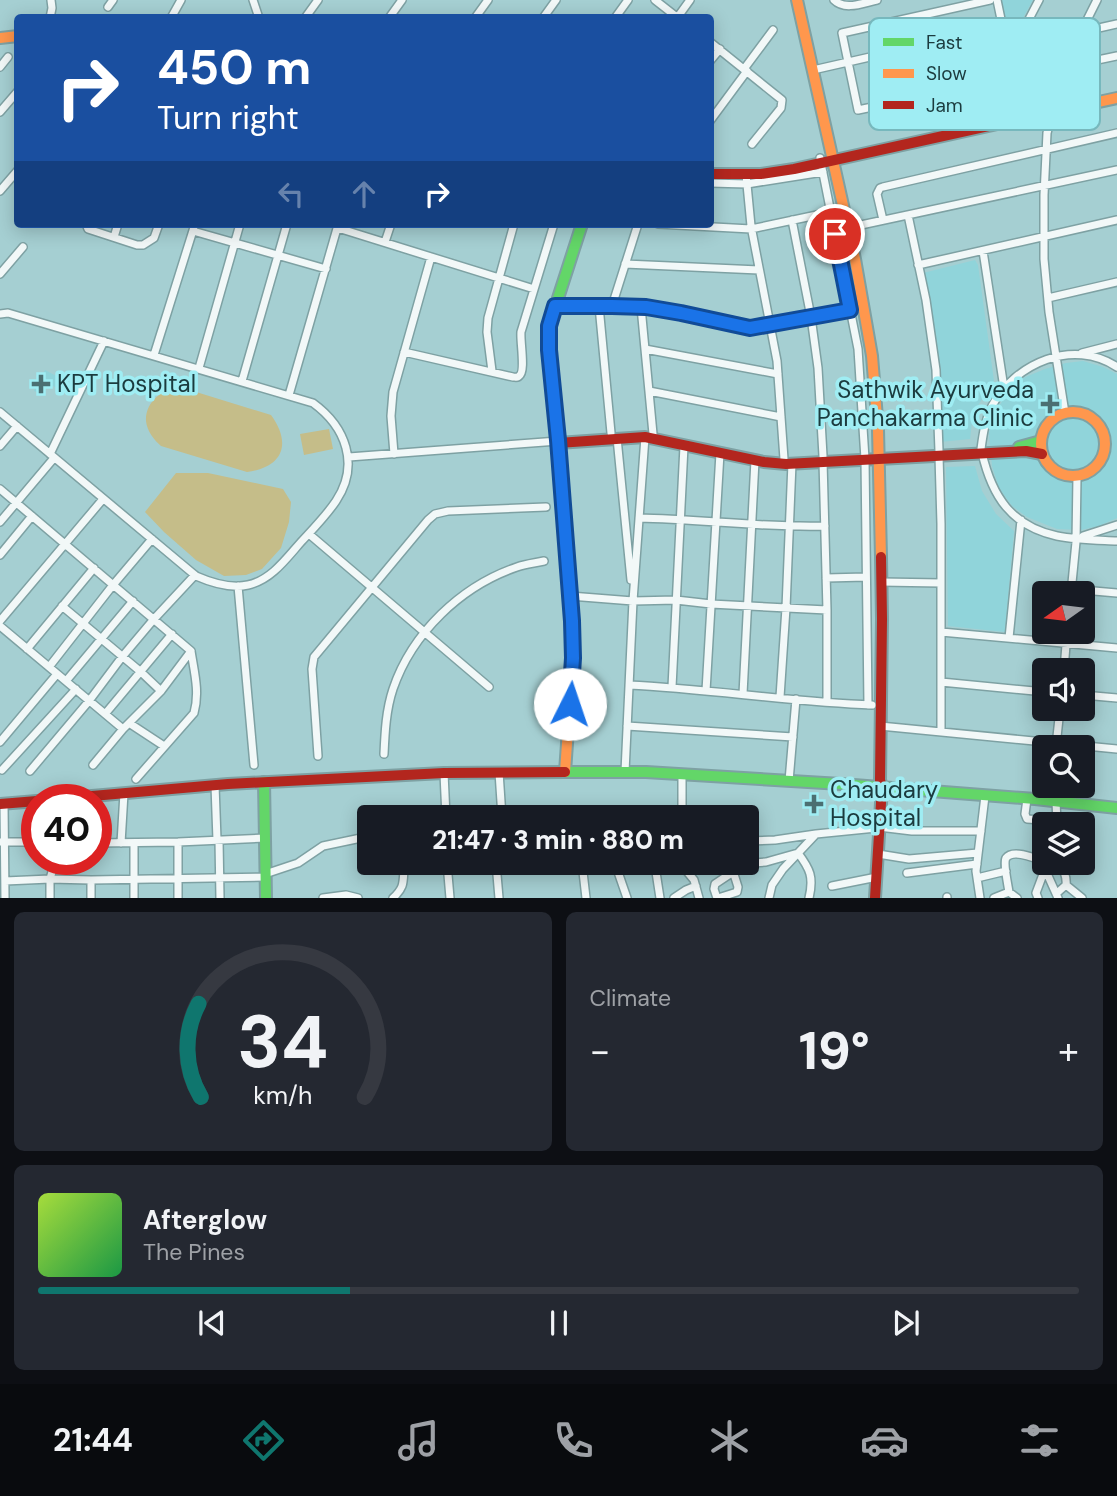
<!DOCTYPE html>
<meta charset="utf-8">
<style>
body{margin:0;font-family:"DM Sans",sans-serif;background:#242831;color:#f1f3f6;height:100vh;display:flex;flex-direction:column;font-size:26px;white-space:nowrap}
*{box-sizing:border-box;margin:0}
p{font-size:23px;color:#9ea1a6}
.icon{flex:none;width:38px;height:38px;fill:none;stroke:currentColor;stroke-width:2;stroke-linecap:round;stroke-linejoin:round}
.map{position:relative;height:898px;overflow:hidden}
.details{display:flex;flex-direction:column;gap:14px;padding:14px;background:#0d0f14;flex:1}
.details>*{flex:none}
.banner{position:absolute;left:14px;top:14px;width:700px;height:214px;border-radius:7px;box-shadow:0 4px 18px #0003;background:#1a4fa0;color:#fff;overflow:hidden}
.needle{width:46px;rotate:256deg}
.controls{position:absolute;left:1032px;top:581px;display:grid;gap:14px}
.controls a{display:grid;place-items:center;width:63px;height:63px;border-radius:7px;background:#171b24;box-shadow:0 4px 18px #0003;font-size:35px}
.speed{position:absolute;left:21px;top:784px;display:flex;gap:14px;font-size:35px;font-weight:700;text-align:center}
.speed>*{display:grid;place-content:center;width:91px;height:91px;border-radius:50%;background:#171b24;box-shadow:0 4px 18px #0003;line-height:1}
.speed .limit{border:10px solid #d22;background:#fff;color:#111}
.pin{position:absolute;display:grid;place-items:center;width:60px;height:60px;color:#fff;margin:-30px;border:4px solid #fff;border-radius:50%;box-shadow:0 2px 7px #0007}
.me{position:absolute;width:77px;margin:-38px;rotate:4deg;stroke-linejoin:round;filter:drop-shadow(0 0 5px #0008)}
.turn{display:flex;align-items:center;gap:24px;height:147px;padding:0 28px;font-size:32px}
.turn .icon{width:91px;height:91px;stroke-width:2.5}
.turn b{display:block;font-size:49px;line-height:60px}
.lanes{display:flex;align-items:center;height:66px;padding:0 28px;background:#0003;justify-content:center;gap:35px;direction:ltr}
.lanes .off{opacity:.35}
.big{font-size:52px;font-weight:800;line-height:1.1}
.details .card{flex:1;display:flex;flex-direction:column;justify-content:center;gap:10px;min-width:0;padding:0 24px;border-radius:10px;background:#242831}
.details .dial{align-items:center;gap:0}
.dial svg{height:182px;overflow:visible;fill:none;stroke:#363941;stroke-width:7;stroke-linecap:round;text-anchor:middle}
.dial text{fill:#f1f3f6;stroke:none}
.song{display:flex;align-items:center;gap:21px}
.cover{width:84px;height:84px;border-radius:10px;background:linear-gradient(135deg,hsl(80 70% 55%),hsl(140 70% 35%))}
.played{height:7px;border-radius:4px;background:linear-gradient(90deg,#0f766e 30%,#363941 30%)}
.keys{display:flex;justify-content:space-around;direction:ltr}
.heat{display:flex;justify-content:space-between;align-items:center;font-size:38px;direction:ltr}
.details .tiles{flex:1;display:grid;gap:14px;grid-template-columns:1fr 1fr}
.card:last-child{grid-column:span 2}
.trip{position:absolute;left:357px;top:805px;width:402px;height:70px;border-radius:7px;background:#171b24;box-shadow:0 4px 18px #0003;font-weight:800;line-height:70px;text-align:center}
.tabs{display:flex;height:112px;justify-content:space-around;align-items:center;background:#090b0e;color:#9ea1a6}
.tabs .icon{width:49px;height:49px}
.tabs .selected{color:#0f766e}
.tabs b{font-size:32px;color:#f1f3f6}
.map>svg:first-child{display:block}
.built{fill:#90d4da}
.green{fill:#c5bd89}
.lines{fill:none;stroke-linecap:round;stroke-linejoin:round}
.street-casing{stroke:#7ea1a3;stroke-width:10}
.fast-casing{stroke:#7ea1a3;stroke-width:14}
.slow-casing{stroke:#7ea1a3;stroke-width:14}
.jam-casing{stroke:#7ea1a3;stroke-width:14}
.street{stroke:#f2f8f8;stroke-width:7}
.fast{stroke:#63d668;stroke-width:10}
.slow{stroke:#ff974d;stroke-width:10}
.jam{stroke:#b3261e;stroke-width:10}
.route-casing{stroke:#114b97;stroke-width:18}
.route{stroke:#1a73e8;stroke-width:12}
.poi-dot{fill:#4b6f72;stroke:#9fedf3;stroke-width:2.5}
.labels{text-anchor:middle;stroke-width:7;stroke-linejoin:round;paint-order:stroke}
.poi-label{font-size:24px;fill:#1b3b3e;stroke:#9fedf3;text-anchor:start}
.key{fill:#9fedf3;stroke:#77b8bd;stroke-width:2}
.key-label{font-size:19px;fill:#1b3b3e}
</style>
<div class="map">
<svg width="1117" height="898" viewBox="0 0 1117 898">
<rect width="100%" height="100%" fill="#a5cfd2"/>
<path class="built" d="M1001,0H1033L1023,18L1006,22Z
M975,260L978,265L994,381L973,413L970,439L940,442L923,273Z
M1083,361L1103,367L1117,374V518L1099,526L1081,530L1057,529L1027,517L1012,506L999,488L992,466L989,433L995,412L1009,391L1023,378L1045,369L1066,363Z
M45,370L60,378L55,387L47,382L41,393L34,391Z
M975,466L982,491L996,514L1014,531L1005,632L948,626L946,467Z"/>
<path class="green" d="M180,387L271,415C292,444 283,467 247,472L161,446C154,440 147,431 146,421C145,402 163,388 180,387Z
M329,429L333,449L304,455L300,434Z
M176,473H208L283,489L291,502L289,522L281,548L262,569L246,575L224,576L196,560L164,532L145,512Z"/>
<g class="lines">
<g class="street-casing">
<path id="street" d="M253,0L259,18
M655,0L678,18
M834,0C845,11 863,3 877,0
M990,0L842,33L858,110L1117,56
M997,0L1013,77
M108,7L113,0
M50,18L52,8L51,0
M171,18L181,0
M305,18L318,0
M389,18L402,0
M475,18L488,0
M543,18L556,0
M615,18L628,0
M677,18L690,0
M1081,32L1117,24
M710,42L782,100L781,108L752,144
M710,61L720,49
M0,67L8,57
M744,69L773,30
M813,70L1028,21L1039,0
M0,112L18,91
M710,121L747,71
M820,158L858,349L865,459L868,705
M746,174L751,226L777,361L784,459
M710,183L747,184L823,172
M0,191L18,170
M908,215L926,300L936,370L939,451
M792,220L811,317L818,368L823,456
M883,220L877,194L880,188L883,187L1117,133
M86,224L88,229L137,245H143L154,238L159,224
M658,224L751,229L831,212
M338,228L534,289
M847,228L1117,170
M193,231L326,269
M114,237L118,224
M385,242L391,224
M983,251L1004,388
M625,264L759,270
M918,265L1117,220
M0,274L23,247
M1048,298L1117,282
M555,306H612L646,307L681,313L750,329L850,310
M599,306L611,433
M612,306L638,224
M641,307L653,434
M0,314L8,313L313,403C346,427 360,465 336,501C326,516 313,529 301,542C286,559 271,580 248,585C230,589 212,583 196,576L0,412
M645,349L778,374
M404,352L513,377C515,377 518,378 519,376C526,372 520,342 521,332L554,224
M1082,353L1117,344
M154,355L195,224
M199,368L240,224
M492,371L487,332L488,318L514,224
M242,381L287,224
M649,391L781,417
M289,395L338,225
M1065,413L1049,312L1044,259V195L1047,133L1059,88L1072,50L1097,0
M617,438L631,580
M0,446L17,426
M981,449C983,434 985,420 992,406C1015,363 1073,338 1117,367
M982,453C992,496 1011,526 1057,536C1077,540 1097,540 1117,541
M50,454L104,341
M394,454L391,416L393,392L431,257
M939,456L941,524V732
M349,457L558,441
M823,461L827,610V702
M0,489L191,651C194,671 200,692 194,713L136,779
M639,518C701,519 763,528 825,526
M0,522L54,458
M309,534L489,687
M1083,536L1117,525
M0,555L32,516
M826,578L866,577
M881,582L941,583
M238,586L254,765
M1071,589L1117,593
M1071,593L1076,542L1077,477
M570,596L633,601L676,600L711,604L827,610
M62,606L141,672L161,691L123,729
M0,621L103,499
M0,626L123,729L93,765
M941,632L1117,648
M1009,638L1021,520
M27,649L94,568
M49,667L113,585L152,539
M1064,670L1067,632
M66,681L133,601
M941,682L1045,692
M629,685C710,689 791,702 872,705
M672,687L684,446
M161,691L191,651
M706,691L720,453
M743,694L755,460
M1083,695L1117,698
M780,697L786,608L792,463
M105,714L172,634
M129,723L164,746
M627,726L793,737
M880,726L1117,749
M0,742L57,674
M1056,746L1060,709
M384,754C385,732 386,710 393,689C412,633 461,586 517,567C526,564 535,563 544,561
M318,756L312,669L314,657L428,520L435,514L448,511L546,507
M2,770L76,689
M30,771L89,701L122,657L154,619L195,575
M499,772L502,817
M625,772L633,601L645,437
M444,773L446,817
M789,781L796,699
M215,785L217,840
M1027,799L1025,814L1027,819L1057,821
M1051,801L1053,786
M1056,801L1057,824
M4,804L5,898
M682,817V774
M879,827L912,831H981
M219,840L220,898
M747,841L775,840L816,834
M1,842H37
M96,843L178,842L265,838
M121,843L124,793
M134,843V898
M878,854L909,859L978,853
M447,863L450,898
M496,863L499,898
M582,863L586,898
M611,863L617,869L634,867L643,863
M650,863L656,872L660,898
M680,863L694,880L699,898
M617,869L627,898
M1045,869L1058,898
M907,873L977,864
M265,874L298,863L323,846L361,838
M977,878L1006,871
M91,880V898
M5,881L50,879L91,880L265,877
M1066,885L1082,898
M832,886L872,878
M1009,892C1008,885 1003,863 1006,858C1013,848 1037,859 1045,862
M1057,893L1066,885C1067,877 1064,870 1059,863
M50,898V879L53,868V859
M178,898V842
M323,898L346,895L358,898
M393,898C405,887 403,882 404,867L409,863
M674,898L686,890L696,886
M717,898L714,889L715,884L730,874L739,864L766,862L798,853C810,869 814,877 809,898
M718,898L737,892L738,887L733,871
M769,898L772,885L783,869L816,834L876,828
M947,898V897
M980,898L976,871L985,796
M994,898L1009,892L1017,898
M1038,898L1036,893L1045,869L1050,863"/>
</g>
<g class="fast-casing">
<path id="fast" d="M553,388L549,350V326L582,224
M1019,447L1041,441
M565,772H646L841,784L1035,799L1117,808
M264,782L266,898"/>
</g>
<g class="slow-casing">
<path id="slow" d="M797,0L855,259L872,356L878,430L881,557
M0,38L18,36
M1002,123L1117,98
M553,388L572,621L573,658L565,772
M1041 444a32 32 0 1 1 64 0a32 32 0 1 1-64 0Z"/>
</g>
<g class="jam-casing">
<path id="jam" d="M710,174H761L794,169L1002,123
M558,443L645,437L764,462L786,464L1026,451L1042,454
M47,800L228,784L444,773L565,772
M0,804L37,801
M875,898L882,787L880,780L882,619L881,557"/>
</g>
<use href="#street" class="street"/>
<use href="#fast" class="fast"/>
<use href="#slow" class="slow"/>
<use href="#jam" class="jam"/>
</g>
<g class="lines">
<g class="route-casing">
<path id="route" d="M570,704L573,658L572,621L558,440L549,350V326L555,306H612L646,307L681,313L750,328L850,310L835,234"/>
</g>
<use href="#route" class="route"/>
</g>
<g class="poi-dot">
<path d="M37.5 373.5h7v7h7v7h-7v7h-7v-7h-7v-7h7z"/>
<path d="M1046.5 393.5h7v7h7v7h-7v7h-7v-7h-7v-7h7z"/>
<path d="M810.5 793.5h7v7h7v7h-7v7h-7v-7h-7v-7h7z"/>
</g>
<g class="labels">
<g class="poi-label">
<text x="57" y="392">KPT Hospital</text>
<text x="1034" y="398" text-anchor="end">Sathwik Ayurveda<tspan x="1034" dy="28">Panchakarma Clinic</tspan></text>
<text x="830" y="798">Chaudary<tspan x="830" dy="28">Hospital</tspan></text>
</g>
</g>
<rect x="869" y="18" width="231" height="112" rx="10" class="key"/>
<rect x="883" y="38" width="31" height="8" fill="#63d668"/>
<rect x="883" y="69" width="31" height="9" fill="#ff974d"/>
<rect x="883" y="101" width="31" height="8" fill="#b3261e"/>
<g class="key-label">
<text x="926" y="49">Fast</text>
<text x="926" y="80">Slow</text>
<text x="926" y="112">Jam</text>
</g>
</svg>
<div class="controls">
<a><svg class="needle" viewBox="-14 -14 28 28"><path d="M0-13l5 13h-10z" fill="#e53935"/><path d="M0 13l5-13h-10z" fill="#9ea1a6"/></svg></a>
<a><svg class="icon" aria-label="sound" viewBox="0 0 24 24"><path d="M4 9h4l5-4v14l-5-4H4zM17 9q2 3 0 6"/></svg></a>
<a><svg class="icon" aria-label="search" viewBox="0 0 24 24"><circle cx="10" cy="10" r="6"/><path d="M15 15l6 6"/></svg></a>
<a><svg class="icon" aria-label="layers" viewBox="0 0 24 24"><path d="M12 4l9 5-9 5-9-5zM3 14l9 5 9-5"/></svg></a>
</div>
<div class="speed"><div class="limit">40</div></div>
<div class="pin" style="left:835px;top:234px;background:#d93025"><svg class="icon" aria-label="arrive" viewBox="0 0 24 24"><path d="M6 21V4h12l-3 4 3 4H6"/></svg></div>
<svg class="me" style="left:570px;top:704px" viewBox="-20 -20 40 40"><circle r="19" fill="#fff"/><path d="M0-13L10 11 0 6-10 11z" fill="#1a73e8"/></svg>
<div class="trip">21:47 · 3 min · 880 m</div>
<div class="banner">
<div class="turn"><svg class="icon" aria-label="right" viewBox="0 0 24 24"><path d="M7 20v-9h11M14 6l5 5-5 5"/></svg><div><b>450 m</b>Turn right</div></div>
<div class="lanes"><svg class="icon off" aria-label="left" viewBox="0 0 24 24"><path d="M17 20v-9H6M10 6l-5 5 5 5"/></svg><svg class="icon off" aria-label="ahead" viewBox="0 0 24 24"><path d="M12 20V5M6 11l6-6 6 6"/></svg><svg class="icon" aria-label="right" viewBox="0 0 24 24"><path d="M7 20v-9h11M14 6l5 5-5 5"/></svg></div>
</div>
</div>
<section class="details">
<div class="tiles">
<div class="card dial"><svg viewBox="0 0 100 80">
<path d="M14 69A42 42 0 1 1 86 69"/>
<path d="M14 69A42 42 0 0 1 13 28" stroke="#0f766e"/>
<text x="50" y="56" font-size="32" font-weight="700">34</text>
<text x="50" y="72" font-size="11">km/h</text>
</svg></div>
<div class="card"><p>Climate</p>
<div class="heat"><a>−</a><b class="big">19°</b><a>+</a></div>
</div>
<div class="card">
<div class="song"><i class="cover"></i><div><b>Afterglow</b><p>The Pines</p></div></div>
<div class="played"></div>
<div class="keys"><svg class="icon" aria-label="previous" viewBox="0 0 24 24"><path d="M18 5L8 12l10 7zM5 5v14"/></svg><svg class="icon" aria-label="pause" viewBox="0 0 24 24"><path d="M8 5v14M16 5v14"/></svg><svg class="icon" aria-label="next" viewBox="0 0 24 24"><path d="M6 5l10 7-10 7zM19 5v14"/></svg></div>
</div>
</div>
</section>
<nav class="tabs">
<b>21:44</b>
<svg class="icon selected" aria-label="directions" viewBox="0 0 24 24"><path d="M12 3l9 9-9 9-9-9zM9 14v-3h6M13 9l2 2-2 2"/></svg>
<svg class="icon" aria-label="music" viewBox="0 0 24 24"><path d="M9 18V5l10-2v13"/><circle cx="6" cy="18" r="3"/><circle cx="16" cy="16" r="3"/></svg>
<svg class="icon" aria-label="phone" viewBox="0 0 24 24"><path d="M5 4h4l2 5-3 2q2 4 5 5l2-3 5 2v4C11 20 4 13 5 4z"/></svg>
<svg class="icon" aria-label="climate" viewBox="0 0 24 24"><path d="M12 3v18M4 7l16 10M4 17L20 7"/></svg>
<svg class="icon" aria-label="car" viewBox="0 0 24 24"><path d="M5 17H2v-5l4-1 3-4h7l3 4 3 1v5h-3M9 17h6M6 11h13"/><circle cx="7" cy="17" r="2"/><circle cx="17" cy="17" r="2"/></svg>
<svg class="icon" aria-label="filters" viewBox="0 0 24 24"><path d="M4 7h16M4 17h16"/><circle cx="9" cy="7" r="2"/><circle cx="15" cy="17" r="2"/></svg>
</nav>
